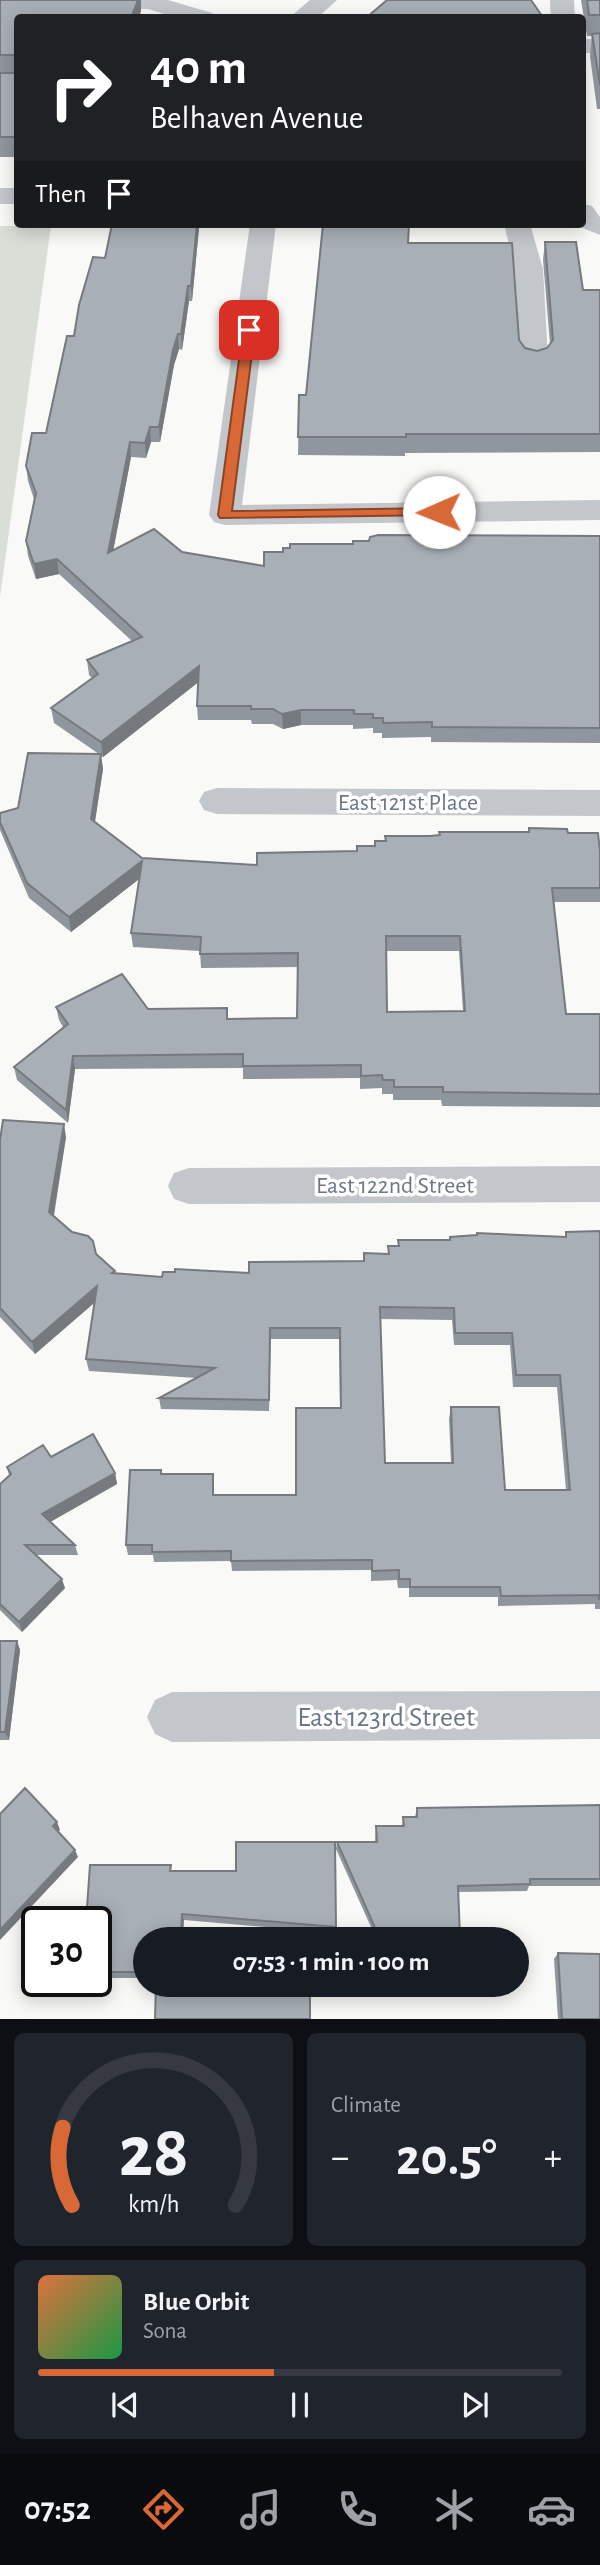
<!DOCTYPE html>
<meta charset="utf-8">
<style>
body{margin:0;font-family:"Alegreya Sans",sans-serif;background:#20242c;color:#f1f3f6;height:100vh;display:flex;flex-direction:column;font-size:26px;white-space:nowrap}
*{box-sizing:border-box;margin:0}
p{font-size:23px;color:#9ea1a6}
.icon{flex:none;width:38px;height:38px;fill:none;stroke:currentColor;stroke-width:2;stroke-linecap:round;stroke-linejoin:round}
.map{position:relative;height:2019px;overflow:hidden}
.details{display:flex;flex-direction:column;gap:14px;padding:14px;background:#0d0f14;flex:1}
.details>*{flex:none}
.guide{position:absolute;left:14px;top:14px;width:572px;height:214px;border-radius:7px;box-shadow:0 4px 18px #0003;background:#202124;color:#fff;overflow:hidden}
.speed{position:absolute;left:21px;top:1906px;display:flex;gap:14px;font-size:35px;font-weight:700;text-align:center}
.speed>*{display:grid;place-content:center;width:91px;height:91px;border-radius:50%;background:#171b24;box-shadow:0 4px 18px #0003;line-height:1}
.speed .limit{border:4px solid #111;border-radius:10px;background:#fff;color:#111}
.pin{position:absolute;display:grid;place-items:center;width:60px;height:60px;color:#fff;margin:-30px;border-radius:14px;box-shadow:0 4px 10px #0006}
.me{position:absolute;width:77px;margin:-38px;rotate:269deg;stroke-linejoin:round;filter:drop-shadow(0 0 5px #0008)}
.turn{display:flex;align-items:center;gap:24px;height:147px;padding:0 21px;font-size:32px}
.turn .icon{width:91px;height:91px;stroke-width:2.5}
.turn b{display:block;font-size:49px;line-height:60px}
.then{display:flex;align-items:center;height:66px;padding:0 21px;background:#0003;gap:14px;font-size:26px}
.big{font-size:52px;font-weight:600;line-height:1.1}
.details .tile{flex:1;display:flex;flex-direction:column;justify-content:center;gap:10px;min-width:0;padding:0 24px;border-radius:10px;background:#20242c}
.details .dial{align-items:center;gap:0}
.dial svg{height:182px;overflow:visible;fill:none;stroke:#363941;stroke-width:7;stroke-linecap:round;text-anchor:middle}
.dial text{fill:#f1f3f6;stroke:none}
.song{display:flex;align-items:center;gap:21px}
.cover{width:84px;height:84px;border-radius:10px;background:linear-gradient(135deg,hsl(20 70% 55%),hsl(140 70% 35%))}
.played{height:7px;border-radius:4px;background:linear-gradient(90deg,#d96837 45%,#363941 45%)}
.keys{display:flex;justify-content:space-around;direction:ltr}
.heat{display:flex;justify-content:space-between;align-items:center;font-size:38px;direction:ltr}
.details .tiles{flex:1;display:grid;gap:14px;grid-template-columns:1fr 1fr}
.tile:last-child{grid-column:span 2}
.trip{position:absolute;left:133px;top:1927px;width:396px;height:70px;border-radius:35px;background:#171b24;box-shadow:0 4px 18px #0003;font-weight:600;line-height:70px;text-align:center}
.tabs{display:flex;height:112px;justify-content:space-around;align-items:center;background:#090b0e;color:#9ea1a6}
.tabs .icon{width:49px;height:49px}
.tabs .active{color:#d96837}
.tabs b{font-size:32px;color:#f1f3f6}
.map>svg:first-child{display:block}
.green{fill:#d9ded7}
.lines{fill:none;stroke-linecap:round;stroke-linejoin:round}
.minor{fill:#c3c6ca;fill-rule:evenodd}
.wall{fill:#90969d;fill-rule:evenodd}
.shaded-wall{fill:#767a7f}
.building{fill:#a8afb6;stroke:#767a7f;stroke-width:2;fill-rule:evenodd}
.route{fill:#d96837;stroke:#8d4424;stroke-width:2}
.labels{text-anchor:middle;stroke-width:7;stroke-linejoin:round;paint-order:stroke}
.street-label{font-size:24px;fill:#6a7886;stroke:#fff}
.near-street-label{font-size:28px;fill:#6a7886;stroke:#fff}
</style>
<div class="map">
<svg width="600" height="2019" viewBox="0 0 600 2019">
<rect width="100%" height="100%" fill="#f9f9f7"/>
<path class="green" d="M0,226H51L0,597Z"/>
<g class="lines">
<path class="minor" d="M53,0H168L212,13L216,18H177L148,9L65,7L57,5Z
M310,0H337L317,18H289Z
M550,0H574L575,18H551Z
M583,39H600V53H583Z
M0,188H18V204H0Z
M583,204L592,206L600,217V235L573,224H583Z
M250,224H276L242,505L600,500V520L225,525L214,522L209,515Z
M504,224H530L543,269L548,358L544,364L534,367L524,364L520,358L515,269Z
M217,788L600,790V816L217,814L204,810L199,801L204,792Z
M600,1166V1202L189,1204L174,1199L168,1186L174,1173L189,1168Z
M600,1691V1739L172,1742L155,1734L147,1717L155,1700L172,1692Z"/>
</g>
<path class="wall" d="M0,0L141,11L18,18V157H0Z
M581,0H600V109H597L590,56L592,36H587Z
M112,224H199V228L192,301H189L182,350L179,349L174,365L160,442H151L146,458L131,457L113,550L182,552L264,566L283,552L353,544L369,541L600,536V743L431,742V737L382,738V733H373V728L353,729V725H301L283,729L273,724H252L251,720H198L197,706L198,682L103,757L101,756L103,769L95,822L142,858L257,865L357,851L375,846L385,841L430,836L528,832L529,828L568,833L600,851V902H554L566,1014H600V1107L442,1106L441,1100H393V1094H382V1088L360,1089V1078L243,1079V1068L75,1069L68,1123L17,1080L14,1067L63,1027L59,1020L56,1007L148,1009L227,1008L228,1019L297,1018L298,967L201,968L200,951L133,947L131,933L139,879L71,932L29,898L0,830V813L18,808L99,754L54,723L51,708L92,678L89,675L87,660L132,641L59,574L36,579L28,556L26,541L34,499L28,481L26,466L46,433L74,336L105,258ZM386,951H459L463,1011L387,1012Z
M545,242L583,290H600V452L405,453V456L298,455L299,395H306L408,243L519,340L525,348L537,351L547,348L550,344L543,260Z
M66,1137L54,1216L115,1271V1273L162,1277L249,1273L363,1261L364,1253L388,1254V1246H398V1240H450L565,1236L566,1232L600,1231V1609H595V1604L498,1606V1597H409V1588H398L397,1580L371,1581V1570L232,1571L231,1561L154,1562L153,1555H128L126,1545L162,1474L214,1484V1495H296L340,1408L339,1339H271L269,1411L161,1409L159,1398L196,1378L89,1371L86,1359L95,1302L35,1354L0,1317V1140ZM380,1319L452,1320L454,1345H510L513,1387H557L566,1490H505L451,1407L449,1419L451,1463H385Z
M51,1457L115,1473L117,1484L50,1522L75,1545L78,1555H36L65,1588L22,1632L0,1610V1484L9,1475L7,1467Z
M0,1641H17L20,1650L9,1740H0Z
M600,1805V1886H529L527,1891L458,1892L460,1939H411L375,1936L336,1849L337,1842H375L376,1826H402L403,1817H415L417,1808Z
M172,1871L336,1927V1933L184,1920L145,1939V1978H103L100,1972L101,1951H96V1922Z
M558,1953L600,2019H558L554,1959Z"/>
<path class="shaded-wall" d="M138,0H141V11L139,18H131Z
M197,224H199V228L192,301L191,286Z
M188,286L189,301L182,350L181,334Z
M178,334L179,349L174,365L160,442L159,427L173,350Z
M150,427L151,442L146,458L145,443Z
M130,442L131,457L110,568L108,553Z
M57,559L59,574L36,579L34,564Z
M199,666L200,681L103,757L101,742Z
M301,710V725L283,729L282,714Z
M101,754L103,769L93,833L91,819Z
M142,861L143,876L71,932L69,917Z
M73,1056L75,1069L68,1123L66,1110Z
M64,1124L66,1137L52,1224L49,1212Z
M97,1286L100,1298L35,1354L32,1342Z
M115,1473L117,1484L45,1525L42,1514Z
M62,1579L65,1588L22,1632L19,1622Z
M17,1641L20,1650L9,1740L5,1732Z
M57,1822L60,1830L56,1834L53,1826Z
M75,1850L78,1857L0,1940V1930Z
M182,1914L184,1920L183,1939H181Z"/>
<path class="building" d="M0,0H138L131,18H18V55H0Z
M387,0H531L542,16L535,18H366Z
M587,0H600V15H589Z
M600,33V85L592,34Z
M0,73H18V137H0Z
M112,224H197L191,286H188L181,334H178L173,350L159,427H150L145,443L130,442L108,553L154,529L182,552L264,566V552H283V548H290V544H353V541H369L370,537L378,535L600,536V728L432,727V722L383,723V718H373V714H354V710H301L282,714L273,709H251V706H197L199,666L101,742L51,708L98,674L87,660L142,637L57,559L34,564L26,541L36,493L26,466L32,433H46L67,336H74L79,305L93,257L105,258Z
M323,224H409L408,243H512L519,340L525,348L537,351L547,348L553,340L545,242H576L583,290H600V434H406V437H298L299,395H306Z
M28,753L101,754L91,819L142,858L257,865V853L357,851V846H375V841H386L385,836H430L440,835L439,832H529V828L567,829L568,833H598L600,851V888H552L566,1014H600V1094L443,1092V1087H394V1080H383L382,1075L361,1076V1065L243,1066V1054L73,1056L66,1110L14,1067L68,1024L56,1007L122,974L148,1009L227,1008V1019L297,1018L298,953L200,954L201,937L131,933L142,861L69,917L27,883L0,822V813L18,808ZM386,936H460L465,1011L387,1012Z
M3,1120L64,1124L49,1212L72,1232L88,1236L93,1241L96,1254L115,1271L112,1273L162,1277L163,1272H175V1269L249,1273V1262L364,1261V1253L389,1254L388,1246H399L398,1240H450V1237L477,1235V1233L566,1237V1232L600,1231V1599H599V1595L501,1596L500,1587H410V1579H399V1570L372,1571V1560L231,1561V1551L152,1552V1545H126L130,1470H161V1474H213V1495H296V1408H341L340,1328H270L269,1400L159,1398L215,1368L86,1359L97,1286L32,1342L0,1308V1140ZM380,1307L454,1308L455,1333H512L516,1375H560L570,1490H505L499,1407H451L453,1463H385Z
M93,1434L115,1473L42,1514L75,1545H25L62,1579L19,1622L0,1604V1484L11,1474L7,1467L43,1445L51,1457Z
M0,1641H17L5,1732H0Z
M25,1788L57,1822L53,1826L75,1850L0,1930V1814Z
M600,1805V1879H530V1884L458,1886L460,1937L376,1930L337,1842H377L376,1826H404L403,1817H417V1808Z
M236,1842H335L336,1927L182,1914L181,1939H145V1972H100L102,1945H96V1922H86L90,1865H171L170,1871H236Z
M558,1953L600,1954V2019H562Z
M156,1984H310V2019H155Z"/>
<path class="route" d="M249,326L255,330L232,511L439,508L444,509V515L220,518L218,515L243,330Z"/>
<g class="labels">
<g class="street-label">
<text x="408" y="810">East 121st Place</text>
<text x="395" y="1193">East 122nd Street</text>
</g>
<g class="near-street-label">
<text x="386" y="1726">East 123rd Street</text>
</g>
</g>
</svg>
<div class="speed"><div class="limit">30</div></div>
<div class="pin" style="left:249px;top:330px;background:#d93025"><svg class="icon" aria-label="arrive" viewBox="0 0 24 24"><path d="M6 21V4h12l-3 4 3 4H6"/></svg></div>
<svg class="me" style="left:439px;top:512px" viewBox="-20 -20 40 40"><circle r="19" fill="#fff"/><path d="M0-13L10 11 0 6-10 11z" fill="#d96837"/></svg>
<div class="trip">07:53 · 1 min · 100 m</div>
<div class="guide">
<div class="turn"><svg class="icon" aria-label="right" viewBox="0 0 24 24"><path d="M7 20v-9h11M14 6l5 5-5 5"/></svg><div><b>40 m</b>Belhaven Avenue</div></div>
<div class="then">Then<svg class="icon" aria-label="arrive" viewBox="0 0 24 24"><path d="M6 21V4h12l-3 4 3 4H6"/></svg></div>
</div>
</div>
<section class="details">
<div class="tiles">
<div class="tile dial"><svg viewBox="0 0 100 80">
<path d="M14 69A42 42 0 1 1 86 69"/>
<path d="M14 69A42 42 0 0 1 10 35" stroke="#d96837"/>
<text x="50" y="56" font-size="32" font-weight="700">28</text>
<text x="50" y="72" font-size="11">km/h</text>
</svg></div>
<div class="tile"><p>Climate</p>
<div class="heat"><a>−</a><b class="big">20.5°</b><a>+</a></div>
</div>
<div class="tile">
<div class="song"><i class="cover"></i><div><b>Blue Orbit</b><p>Sona</p></div></div>
<div class="played"></div>
<div class="keys"><svg class="icon" aria-label="previous" viewBox="0 0 24 24"><path d="M18 5L8 12l10 7zM5 5v14"/></svg><svg class="icon" aria-label="pause" viewBox="0 0 24 24"><path d="M8 5v14M16 5v14"/></svg><svg class="icon" aria-label="next" viewBox="0 0 24 24"><path d="M6 5l10 7-10 7zM19 5v14"/></svg></div>
</div>
</div>
</section>
<nav class="tabs">
<b>07:52</b>
<svg class="icon active" aria-label="directions" viewBox="0 0 24 24"><path d="M12 3l9 9-9 9-9-9zM9 14v-3h6M13 9l2 2-2 2"/></svg>
<svg class="icon" aria-label="music" viewBox="0 0 24 24"><path d="M9 18V5l10-2v13"/><circle cx="6" cy="18" r="3"/><circle cx="16" cy="16" r="3"/></svg>
<svg class="icon" aria-label="phone" viewBox="0 0 24 24"><path d="M5 4h4l2 5-3 2q2 4 5 5l2-3 5 2v4C11 20 4 13 5 4z"/></svg>
<svg class="icon" aria-label="climate" viewBox="0 0 24 24"><path d="M12 3v18M4 7l16 10M4 17L20 7"/></svg>
<svg class="icon" aria-label="car" viewBox="0 0 24 24"><path d="M5 17H2v-5l4-1 3-4h7l3 4 3 1v5h-3M9 17h6M6 11h13"/><circle cx="7" cy="17" r="2"/><circle cx="17" cy="17" r="2"/></svg>
</nav>
